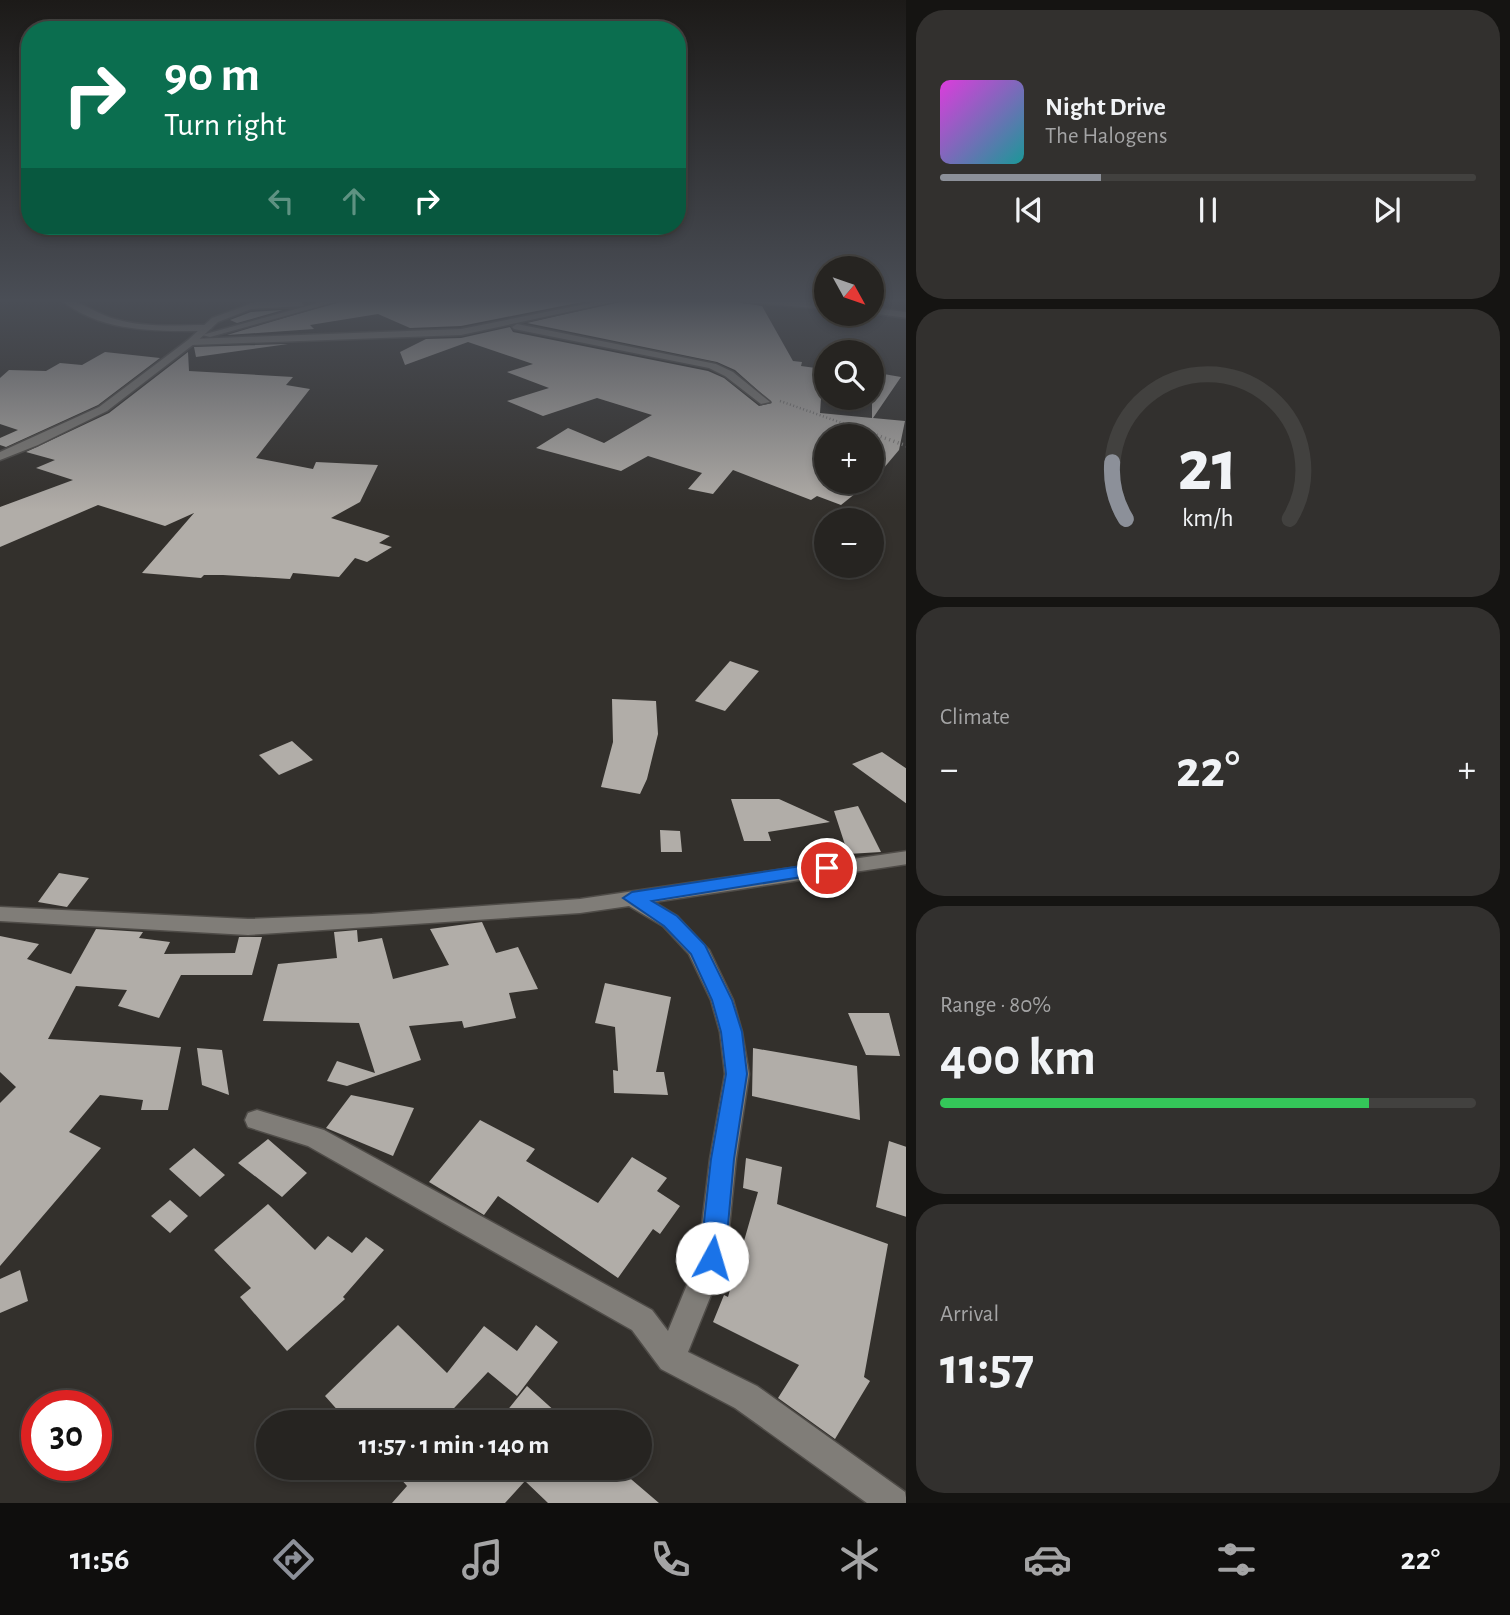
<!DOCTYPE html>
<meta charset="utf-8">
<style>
body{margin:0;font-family:"Alegreya Sans",sans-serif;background:#32302e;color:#f1f3f6;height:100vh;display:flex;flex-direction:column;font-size:26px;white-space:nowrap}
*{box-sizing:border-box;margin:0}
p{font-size:23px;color:#a4a4a5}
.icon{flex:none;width:38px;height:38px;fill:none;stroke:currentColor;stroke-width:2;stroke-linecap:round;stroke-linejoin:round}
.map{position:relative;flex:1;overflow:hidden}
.sheet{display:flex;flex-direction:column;gap:10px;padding:10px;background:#151412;width:604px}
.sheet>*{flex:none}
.top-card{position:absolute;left:21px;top:21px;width:665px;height:214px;border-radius:28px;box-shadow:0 4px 10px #0003,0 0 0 2px #42413f;background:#0b6e4f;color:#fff;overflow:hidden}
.needle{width:46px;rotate:130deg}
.buttons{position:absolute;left:814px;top:256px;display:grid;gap:14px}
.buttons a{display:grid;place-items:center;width:70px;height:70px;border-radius:50%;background:#262421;box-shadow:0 4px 10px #0003,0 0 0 2px #42413f;font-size:35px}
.speed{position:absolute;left:21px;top:1390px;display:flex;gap:14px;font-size:35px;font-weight:700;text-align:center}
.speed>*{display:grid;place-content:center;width:91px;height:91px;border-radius:50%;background:#262421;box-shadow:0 4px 10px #0003,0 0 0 2px #42413f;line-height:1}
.speed .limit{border:10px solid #d22;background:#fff;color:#111}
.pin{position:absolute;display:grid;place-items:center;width:60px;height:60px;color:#fff;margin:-30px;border:4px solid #fff;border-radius:50%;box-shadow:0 2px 7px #0007}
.me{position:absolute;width:77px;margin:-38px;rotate:6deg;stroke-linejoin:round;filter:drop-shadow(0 0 5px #0008)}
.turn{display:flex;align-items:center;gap:24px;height:147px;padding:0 28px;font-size:32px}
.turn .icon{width:91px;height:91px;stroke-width:2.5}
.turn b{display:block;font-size:49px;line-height:60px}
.lanes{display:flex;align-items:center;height:66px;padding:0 28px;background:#0003;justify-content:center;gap:35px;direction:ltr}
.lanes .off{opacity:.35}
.big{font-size:52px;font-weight:600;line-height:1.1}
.sheet .card{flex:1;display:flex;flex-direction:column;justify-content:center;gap:10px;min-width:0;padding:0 24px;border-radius:28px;background:#32302e}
.sheet .dial{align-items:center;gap:0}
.dial svg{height:182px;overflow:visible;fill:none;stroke:#42413f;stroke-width:7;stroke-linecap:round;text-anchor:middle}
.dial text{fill:#f1f3f6;stroke:none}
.song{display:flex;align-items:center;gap:21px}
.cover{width:84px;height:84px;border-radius:10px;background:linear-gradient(135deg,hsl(300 70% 55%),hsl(180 70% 35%))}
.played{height:7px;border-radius:4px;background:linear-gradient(90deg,#8c9099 30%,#42413f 30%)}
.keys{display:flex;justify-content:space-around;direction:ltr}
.heat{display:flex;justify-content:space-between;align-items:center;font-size:38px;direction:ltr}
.charge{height:10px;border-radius:5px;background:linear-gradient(90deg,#34c759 80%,#42413f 0)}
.trip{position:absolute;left:256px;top:1410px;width:396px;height:70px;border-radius:35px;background:#262421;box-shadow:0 4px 10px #0003,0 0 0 2px #42413f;font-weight:600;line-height:70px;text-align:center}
.tab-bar{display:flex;height:112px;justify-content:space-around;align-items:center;background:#0f0e0d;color:#a4a4a5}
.tab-bar .icon{width:49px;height:49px}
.tab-bar .active{color:#8c9099}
.tab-bar b{font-size:32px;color:#f1f3f6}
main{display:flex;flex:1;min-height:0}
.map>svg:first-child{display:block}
.building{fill:#b1ada8}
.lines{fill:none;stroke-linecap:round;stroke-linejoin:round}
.street-casing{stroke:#4f4c48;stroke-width:3}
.secondary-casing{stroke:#4f4c48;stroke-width:3}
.path-far1{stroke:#7e7b78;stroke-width:2.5;stroke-dasharray:1 2.5;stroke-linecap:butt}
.path{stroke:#7e7b78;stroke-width:3.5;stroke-dasharray:1 3.5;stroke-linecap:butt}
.street{fill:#807d78;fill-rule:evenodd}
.secondary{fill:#807d78;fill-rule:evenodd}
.route{fill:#1a73e8;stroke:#114b97;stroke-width:2}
</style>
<main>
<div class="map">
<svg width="907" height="1503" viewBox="0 0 907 1503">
<rect width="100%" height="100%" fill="#33302c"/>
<path class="building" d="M348,299H597L461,326L410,328L378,314L310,325L314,329L227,335Z
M631,299H717L762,306L793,361L802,362L801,366L823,369L820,413L872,418V372L901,377L873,418L905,421L899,450L872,482V436H826V481H871L841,505L817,496L811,500L733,470L713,494L688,489L702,473L648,456L621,471L536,448L568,428L604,443L652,415L597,398L543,416L507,401L549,388L507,372L533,364L468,342L405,365L400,352L426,339L461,338L510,327L513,332L708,371L724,378L759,406L772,403L735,370L717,362L527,323Z
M283,310L237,323L230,320L251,312Z
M288,344L196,357L194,347Z
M105,352L160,358L98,405L6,447L0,445V438L18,430L0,424V378L9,370L46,371L60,363L82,365Z
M188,352L189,371L293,377L286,385L310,389L256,458L313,469L316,462L378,465L360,502L331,518L390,536L379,543L392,547L367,562L355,558L339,577L293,573L290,579L223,575H204L201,578L142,573L194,513L165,526L98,505L0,547V507L73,480L36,468L55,460L26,452L109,413Z
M730,661L759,671L725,711L695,701Z
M612,699L656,701L658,734L647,779L640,794L601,787L613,742Z
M292,741L313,760L279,775L259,755Z
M882,752L907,769V804L852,764Z
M731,799H779L830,822L768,832L771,841H744Z
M858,806L881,852L848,854L834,811Z
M660,830L680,831L682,852H661Z
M59,873L89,878L67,907L38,902Z
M482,922L496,953L518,947L538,989L509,993L516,1018L464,1028L462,1021L409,1026L421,1060L347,1086L327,1081L337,1061L375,1073L359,1023L263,1021L278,964L337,958L334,932L357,930L358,942L382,938L393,979L449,965L430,929Z
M96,929L143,932L139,938L170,942L164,954L235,953L239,937H262L252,975H181L159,1018L118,1006L127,990L76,986L48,1039L181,1047L168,1110H141L143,1100L100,1095L69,1132L101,1148L0,1266V1103L16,1087L0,1072V936L39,944L27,959L71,974Z
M605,983L671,997L656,1072H664L668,1095L614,1093L613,1070L618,1071L615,1027L595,1023Z
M848,1013H889L900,1056L866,1055Z
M197,1048L222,1050L229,1095L202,1085Z
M753,1048L857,1066L860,1120L752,1096Z
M351,1095L414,1108L393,1156L326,1128Z
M480,1120L535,1149L526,1161L598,1203L632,1157L667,1178L657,1191L680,1206L660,1234L653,1229L618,1278L498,1196L484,1215L429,1182Z
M268,1139L307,1173L282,1197L238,1163Z
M889,1141L907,1147V1217L876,1207Z
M194,1148L225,1175L200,1197L169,1169Z
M746,1158L782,1167L777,1204L888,1244L864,1377L870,1381L835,1439L778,1398L799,1365L713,1322L724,1295L728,1297L758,1192L743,1188Z
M170,1200L188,1216L170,1233L151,1216Z
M268,1204L315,1250L328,1236L352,1253L366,1237L384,1250L343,1297L345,1299L287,1351L240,1297L251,1288L214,1250Z
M20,1270L28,1301L0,1313V1279Z
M398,1325L447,1373L484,1326L517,1351L536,1325L558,1342L517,1396L488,1372L440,1423H349L325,1396Z
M527,1386L568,1423H497Z
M391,1468H618L659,1503H548L525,1481L505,1503H392L407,1486Z"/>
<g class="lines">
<g class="street-casing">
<path id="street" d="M60,299C79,299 96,314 115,319C144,328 177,325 207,325L212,328L207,331C157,331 100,333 60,299Z
M332,299H346L210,337L202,335Z
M611,299H628L461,335L191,345L186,342L191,339L461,329Z
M739,299L826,303V309L743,302Z
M301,301L304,306L250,309L246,306L250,303Z
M872,308L907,312V318L870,313Z
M517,324L716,364L733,372L770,402L761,404L725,376L709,368L514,329L512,327Z
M907,851V864L654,902L677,916L709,950L733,1000L742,1032L749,1074L736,1159L726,1258L688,1352L757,1386L905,1492L907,1503H867L735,1408L661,1369L632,1330L308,1146L248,1127L245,1120L248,1113L257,1110L324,1130L652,1310L668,1331L698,1258L710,1159L725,1074L720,1032L711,1000L689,954L663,926L629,906L580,913L248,935L0,921V907L248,919L372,914L580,899Z"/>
</g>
<g class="secondary-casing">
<path id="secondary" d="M264,299H276L218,322L194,344L107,411L38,445L0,460V452L99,407L188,340L212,318Z"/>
</g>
<path class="path-far1" d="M780,401L873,434"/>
<path class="path" d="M868,432L907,446"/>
<use href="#street" class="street"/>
<use href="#secondary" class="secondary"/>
</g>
<linearGradient id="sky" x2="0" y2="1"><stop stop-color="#1c1a18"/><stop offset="0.59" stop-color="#4a4e56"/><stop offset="1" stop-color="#4a4e56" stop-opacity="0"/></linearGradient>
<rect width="907" height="510" fill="url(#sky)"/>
<path class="route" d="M827,862L833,864L836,868L833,872L652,901L677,916L705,945L732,1000L742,1032L747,1074L734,1159L725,1258L721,1266L712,1270L704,1266L700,1258L711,1159L726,1074L721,1032L712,1000L691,954L664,926L623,898L632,892Z"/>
</svg>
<div class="buttons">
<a><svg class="needle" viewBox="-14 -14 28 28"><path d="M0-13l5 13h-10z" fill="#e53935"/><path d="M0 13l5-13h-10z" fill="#a4a4a5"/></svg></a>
<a><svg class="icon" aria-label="search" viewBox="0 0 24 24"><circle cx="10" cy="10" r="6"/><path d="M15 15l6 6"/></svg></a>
<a>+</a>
<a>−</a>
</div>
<div class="speed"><div class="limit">30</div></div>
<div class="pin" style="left:827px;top:868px;background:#d93025"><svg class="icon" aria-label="arrive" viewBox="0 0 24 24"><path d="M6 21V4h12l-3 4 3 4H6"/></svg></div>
<svg class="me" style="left:712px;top:1258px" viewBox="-20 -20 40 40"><circle r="19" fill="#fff"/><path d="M0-13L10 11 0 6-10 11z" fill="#1a73e8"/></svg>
<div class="trip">11:57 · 1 min · 140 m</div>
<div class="top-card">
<div class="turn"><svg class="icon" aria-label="right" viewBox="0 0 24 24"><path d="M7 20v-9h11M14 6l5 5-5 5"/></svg><div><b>90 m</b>Turn right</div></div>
<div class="lanes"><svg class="icon off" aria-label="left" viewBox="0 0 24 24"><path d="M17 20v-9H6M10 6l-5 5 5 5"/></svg><svg class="icon off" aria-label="ahead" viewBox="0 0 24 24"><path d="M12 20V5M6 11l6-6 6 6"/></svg><svg class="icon" aria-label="right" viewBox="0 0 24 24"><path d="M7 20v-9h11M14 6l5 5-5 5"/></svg></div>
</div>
</div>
<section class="sheet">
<div class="card">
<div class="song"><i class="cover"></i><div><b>Night Drive</b><p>The Halogens</p></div></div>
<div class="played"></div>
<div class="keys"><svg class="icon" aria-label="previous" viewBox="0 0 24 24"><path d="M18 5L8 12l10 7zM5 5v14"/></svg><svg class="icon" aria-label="pause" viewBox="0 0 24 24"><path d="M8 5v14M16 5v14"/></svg><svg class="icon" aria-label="next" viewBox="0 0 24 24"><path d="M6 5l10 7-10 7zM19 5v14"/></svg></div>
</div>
<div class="card dial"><svg viewBox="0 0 100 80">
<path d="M14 69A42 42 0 1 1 86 69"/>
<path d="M14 69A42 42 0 0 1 8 44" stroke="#8c9099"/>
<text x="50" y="56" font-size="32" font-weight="700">21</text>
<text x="50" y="72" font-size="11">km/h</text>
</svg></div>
<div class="card"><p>Climate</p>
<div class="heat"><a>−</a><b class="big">22°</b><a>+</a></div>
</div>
<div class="card"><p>Range · 80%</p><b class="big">400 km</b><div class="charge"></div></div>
<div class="card"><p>Arrival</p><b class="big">11:57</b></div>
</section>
</main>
<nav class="tab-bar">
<b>11:56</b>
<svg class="icon active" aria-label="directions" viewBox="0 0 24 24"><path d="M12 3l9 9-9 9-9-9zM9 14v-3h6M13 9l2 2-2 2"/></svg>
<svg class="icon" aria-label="music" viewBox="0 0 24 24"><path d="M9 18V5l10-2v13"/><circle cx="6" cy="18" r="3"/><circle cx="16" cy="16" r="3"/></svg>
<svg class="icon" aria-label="phone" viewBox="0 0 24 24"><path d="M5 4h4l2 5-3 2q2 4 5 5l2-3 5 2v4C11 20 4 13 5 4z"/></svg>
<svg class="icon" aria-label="climate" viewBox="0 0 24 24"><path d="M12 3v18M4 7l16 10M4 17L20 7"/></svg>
<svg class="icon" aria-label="car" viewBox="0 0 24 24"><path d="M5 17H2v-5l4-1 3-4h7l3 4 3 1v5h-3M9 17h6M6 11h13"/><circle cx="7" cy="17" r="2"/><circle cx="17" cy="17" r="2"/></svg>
<svg class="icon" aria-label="filters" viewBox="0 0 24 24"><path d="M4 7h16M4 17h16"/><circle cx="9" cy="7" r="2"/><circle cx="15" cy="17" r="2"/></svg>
<b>22°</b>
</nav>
